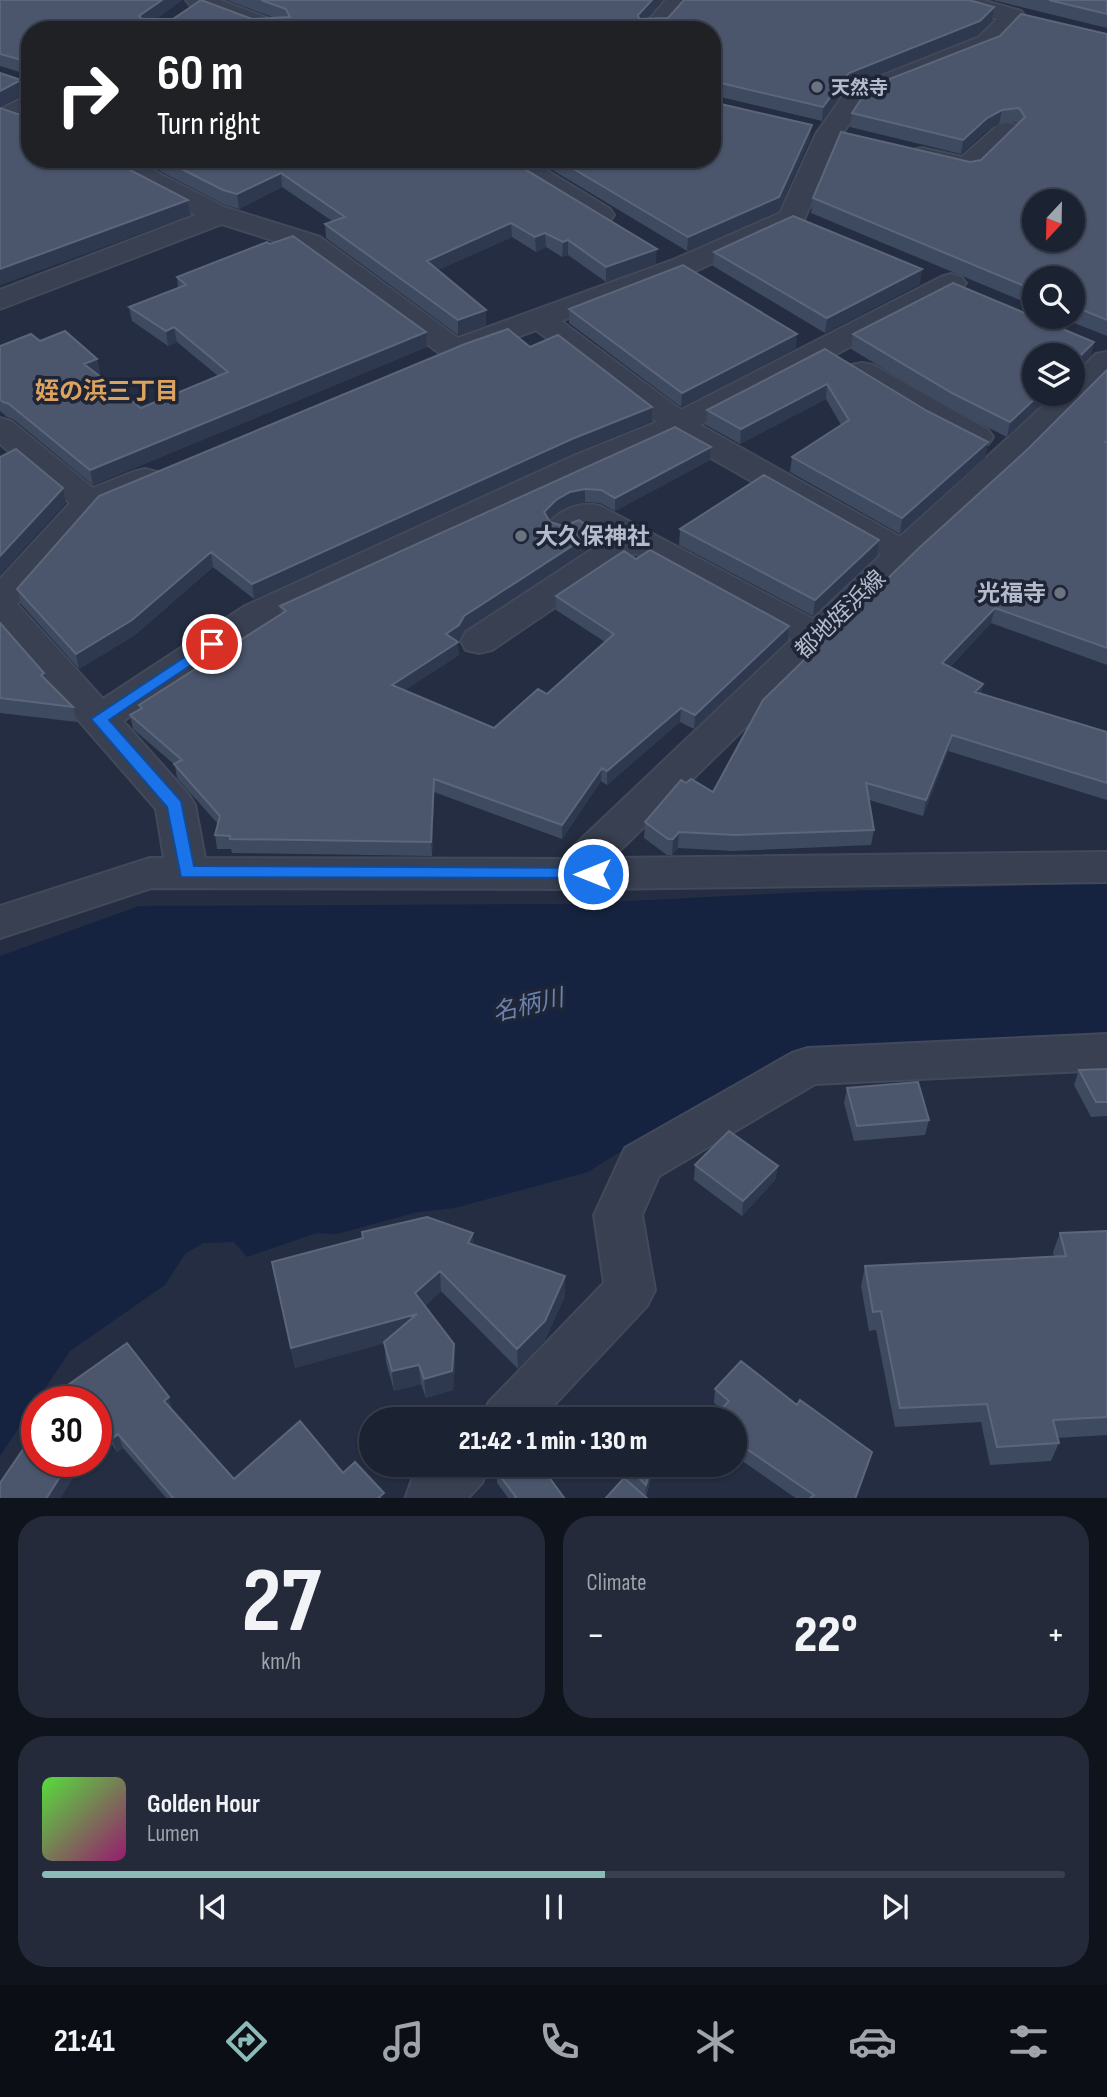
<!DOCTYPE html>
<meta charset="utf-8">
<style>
body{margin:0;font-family:"Sofia Sans Condensed","Noto Sans JP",sans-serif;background:#242a39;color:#f1f3f6;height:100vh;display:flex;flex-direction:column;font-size:26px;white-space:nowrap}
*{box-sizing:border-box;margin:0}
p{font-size:23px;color:#a0a4ab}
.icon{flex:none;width:38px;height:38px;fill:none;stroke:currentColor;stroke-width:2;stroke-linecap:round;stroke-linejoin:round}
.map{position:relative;height:1498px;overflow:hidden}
.panel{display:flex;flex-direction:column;gap:18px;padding:18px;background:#0f131b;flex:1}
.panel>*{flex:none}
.top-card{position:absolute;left:21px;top:21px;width:700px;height:147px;border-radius:28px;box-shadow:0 2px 5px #0004,0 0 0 2px #393f4d;background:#202124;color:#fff;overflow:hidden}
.needle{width:46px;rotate:202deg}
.controls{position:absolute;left:1022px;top:189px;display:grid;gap:14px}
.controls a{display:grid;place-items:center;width:63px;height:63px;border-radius:50%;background:#1b2231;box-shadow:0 2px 5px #0004,0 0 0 2px #393f4d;font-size:35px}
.speed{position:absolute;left:21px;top:1386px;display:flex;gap:14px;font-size:35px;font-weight:700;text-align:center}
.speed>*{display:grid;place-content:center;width:91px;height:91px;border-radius:50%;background:#1b2231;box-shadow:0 2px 5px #0004,0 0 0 2px #393f4d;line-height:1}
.speed .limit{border:10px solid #d22;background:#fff;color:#111}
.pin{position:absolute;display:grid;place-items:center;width:60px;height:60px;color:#fff;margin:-30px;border:4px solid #fff;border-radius:50%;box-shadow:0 2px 7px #0007}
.me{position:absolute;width:77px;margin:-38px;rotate:270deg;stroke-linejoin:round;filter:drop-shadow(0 0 5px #0008)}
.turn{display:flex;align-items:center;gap:24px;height:147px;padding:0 21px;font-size:32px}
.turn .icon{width:91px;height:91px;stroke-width:2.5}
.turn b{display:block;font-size:49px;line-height:60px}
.big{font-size:52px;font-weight:800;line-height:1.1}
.panel .widget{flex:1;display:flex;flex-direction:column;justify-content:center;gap:10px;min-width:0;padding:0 24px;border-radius:28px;background:#242a39}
.panel .dial{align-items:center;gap:0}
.dial b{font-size:91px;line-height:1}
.song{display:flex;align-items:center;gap:21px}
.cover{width:84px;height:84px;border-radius:10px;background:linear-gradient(135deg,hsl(110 70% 55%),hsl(320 70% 35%))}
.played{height:7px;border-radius:4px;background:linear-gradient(90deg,#8bbbb9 55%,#393f4d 55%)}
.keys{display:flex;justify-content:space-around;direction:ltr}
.heat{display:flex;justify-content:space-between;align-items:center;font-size:38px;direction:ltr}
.panel .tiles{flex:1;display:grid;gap:18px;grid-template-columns:1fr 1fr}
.widget:last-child{grid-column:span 2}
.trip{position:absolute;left:359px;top:1407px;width:388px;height:70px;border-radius:35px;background:#1b2231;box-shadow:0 2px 5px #0004,0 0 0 2px #393f4d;font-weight:800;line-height:70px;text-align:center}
.dock{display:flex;height:112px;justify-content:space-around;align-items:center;background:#0b0e14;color:#a0a4ab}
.dock .icon{width:49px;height:49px}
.dock .selected{color:#8bbbb9}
.dock b{font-size:32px;color:#f1f3f6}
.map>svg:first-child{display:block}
.water{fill:#162340}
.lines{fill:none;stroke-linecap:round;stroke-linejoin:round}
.minor-casing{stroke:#42495a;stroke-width:4}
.minor{fill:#384051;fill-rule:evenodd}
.wall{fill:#3e4a60}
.shaded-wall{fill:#2e394f}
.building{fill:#4b566c;stroke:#5b667a;stroke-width:2;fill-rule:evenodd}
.route{fill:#1a73e8;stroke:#114b97;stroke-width:2}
.worship-dot{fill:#6b7280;stroke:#1d2536;stroke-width:2.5}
.labels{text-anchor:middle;stroke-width:7;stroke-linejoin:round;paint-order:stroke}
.far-poi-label{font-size:19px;font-weight:bold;fill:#b5bbcb;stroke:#1d2536;text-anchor:start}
.poi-label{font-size:23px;font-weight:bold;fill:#b5bbcb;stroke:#1d2536;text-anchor:start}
.street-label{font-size:23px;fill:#b5bbcb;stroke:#1d2536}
.neighbourhood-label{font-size:24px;font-weight:bold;fill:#dca25f;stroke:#1d2536}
.water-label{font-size:24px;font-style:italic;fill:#6c81ac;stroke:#1d2536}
</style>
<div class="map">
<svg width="1107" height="1499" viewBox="0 0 1107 1499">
<rect width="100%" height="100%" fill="#242d41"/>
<path class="water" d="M1107,883V1041L801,1057L613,1156L588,1172L455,1208L417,1212L337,1234L317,1233L247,1257L234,1242L203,1243L185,1254L165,1285L70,1351L0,1456V956L139,906L569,904L809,892Z"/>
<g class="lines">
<g class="minor-casing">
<path id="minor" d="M186,0H220L286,25L289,30H254L190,5Z
M666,0H691L665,30H640Z
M944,0H982L1021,11L1025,16L997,47L866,99L842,134L802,224L693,272L561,321L681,410L941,277L951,274L961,277L966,283L961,289L700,425L900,537L1056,394H1073V377L1096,354L1107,352V378L1023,462L915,561L612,858L1107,852V882L593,889L151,888L0,938V906L150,858H164L156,809L0,630V579L70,503L0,444V418L11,421L93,488L133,472L145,469L157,472L162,479L157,486L101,509L17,604L103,699L245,606L573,456L657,422L536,330L465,356L454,359L443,356L300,249L222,224L0,309V290L196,215L101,165L97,159H131L224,207L320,237L458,338L673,260L780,213L816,134L848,89L979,37L997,19L948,5ZM674,437L881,555L813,619L600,506C581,501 558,510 547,526L552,534L564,537L588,527L609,538L466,632L461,641L466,650L479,653L492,650L635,553L792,639L574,846L568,859L205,858L195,805L189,795L123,721L271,622L597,470Z
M30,94V130L1,119V109Z
M1007,123L1016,125L1020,131L977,172C957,177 932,166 913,162L909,156L913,150L922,148L962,157L998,125Z
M496,159H528L610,209L614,215L610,221L600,223L590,221L500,165Z
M862,363L873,365L988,430L993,437L988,444L977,447L966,444L851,379L846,372L851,365Z
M1107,1034V1070L815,1084L659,1176L642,1215L655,1290L647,1306L541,1419H481L489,1402L604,1283L594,1215L625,1148L792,1053L808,1048Z
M427,1465H489L482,1483L467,1499H405L412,1480Z"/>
</g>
<use href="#minor" class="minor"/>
</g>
<path class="wall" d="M0,0H182L156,19H173L201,0L252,19L275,18L227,0H663L647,18H668L684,0H969L994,7L992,20L978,35L847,87L822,121L712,95V30H30V159H109L188,200L190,215L0,285V108L29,118V75L0,66Z
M993,0H1107V28Z
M1107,34V336L1059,317H1073V278H1034V306L811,213L813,198L981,160L1018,125L1016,122L999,124L985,132L961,154L850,127L852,113Z
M810,139L778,211L687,251L534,159H712Z
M137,159H508L656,263L606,282L568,255L562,257L546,247L536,252L512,237L438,270L486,325L458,335L326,238L325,224L332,221L282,187L239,209L225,205Z
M714,252L920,284L825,333L713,266Z
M177,277L426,332L427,347L93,485L13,419L7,417L0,411V346L40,341L97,359L100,374L98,375L141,408L218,376L177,342L168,346L132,321L129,307L178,288Z
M569,309L796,348L681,407L569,323Z
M853,334L1094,342L1090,357L1074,374L1073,381V355L1034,394H1052L1007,437L949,408L851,349Z
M530,347L652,421L572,454L254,599L213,567L135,635L79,669L21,604L17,589Z
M825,349L927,411L988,442L985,458L900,534L790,472L792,457L841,425L826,399L740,444L706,425L707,410Z
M1107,370V665L991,623L950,667L983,684L981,694L1107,732V800L948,751L923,816L869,800L874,830L871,845L733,851L678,848L672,855H667L644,838L645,822L686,783L713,792L1028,449Z
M675,427L711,447L710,460L615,511L600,503L585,502L570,506L556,513L549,521L550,522L563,526L595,531V544L465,630L459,639L456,641L459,655L405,690L494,728L547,694L605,642L556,610V596L636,559L788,640L694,729L680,722L607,785L601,781L562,839L434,792L432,856L232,853L231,849H217L215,835L218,824L177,778L175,765L133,729L130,715L140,709L139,705L281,614L280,606Z
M680,529L879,540L877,556L813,616L679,545Z
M0,623L45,678L73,707L77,722L0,713Z
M1107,1069V1116L1091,1117L1074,1085L1079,1070Z
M847,1088L929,1120L925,1135L854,1141L844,1103Z
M695,1165L778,1166L775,1180L742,1216L694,1180Z
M1107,1231V1435L1057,1438L1059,1443L1051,1461L990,1465L981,1422L895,1427L876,1330L869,1331L861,1286L865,1266L1054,1256L1053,1252L1060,1233Z
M473,1233V1245L565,1296L545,1340L518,1369L441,1291L425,1306L454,1344L455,1364L453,1390L426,1398L421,1384L394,1391L386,1362L384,1343L295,1368L272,1262Z
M715,1389L797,1405L872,1452L868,1466L856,1499H797L735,1456V1419L714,1403Z
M96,1402L173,1411L234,1479L343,1473L384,1499H167L123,1448L117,1452L104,1432L96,1443Z
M612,1465H654L646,1497L628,1481Z
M497,1472L565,1499H509L497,1483Z"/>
<path class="shaded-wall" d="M162,0H182L141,30L139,16Z
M652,0H663L638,28V15Z
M994,7L992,20L978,35L847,87L822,121L823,107L849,73Z
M21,80L24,94L0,107V91Z
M1002,110L999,124L985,132L961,154L963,140L987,118Z
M812,125L810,139L778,211L687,251L688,237Z
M281,173L282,187L239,209L237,194Z
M188,200L190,215L0,285V269Z
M511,223L512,237L427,275V261Z
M545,233L546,247L536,252L535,237Z
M568,240V255L562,257L563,242Z
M657,249L656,263L606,282V267Z
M922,269L920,284L825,333L827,318Z
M486,310V325L458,335V320Z
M174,327L177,342L168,346L166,331Z
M426,332L427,347L93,485L90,470Z
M797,334L796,348L681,407L682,393Z
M1094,342L1090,357L1073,375L1074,362Z
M97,359L100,374L87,379L84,364Z
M827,384L826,399L740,444L741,429Z
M1040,394H1052L1007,437L1010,422Z
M652,407V421L572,454L254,599L252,584L572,439Z
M988,442L985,458L900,534L902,518Z
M711,447L710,460L615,511V498Z
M63,488L66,503L0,575V556Z
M585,489V502L570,506L556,513L544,526V512L556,500L570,492Z
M595,531V544L465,630L459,639L446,647V634L464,616Z
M879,540L877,556L813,616L815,600Z
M211,552L213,567L135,635L79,669L76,654Z
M995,608L991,623L939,678L942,663Z
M789,626L788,640L694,729L695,715Z
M458,642L459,655L393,698L392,685Z
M983,684L980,699L975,692Z
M681,708L680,722L607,785V771Z
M952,735L948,751L923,816L926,800Z
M602,768L601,781L562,839V825Z
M434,779V792L432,856L431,842Z
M679,832L678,848L672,855L673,839Z
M778,1166L775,1180L742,1216L743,1201Z
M473,1233L474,1254L468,1243Z
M440,1271L441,1291L417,1313L415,1293Z
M565,1276V1296L545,1340L518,1369L517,1349Z
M417,1314L419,1334L295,1368L291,1348Z
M454,1344L455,1364L453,1390L426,1398L424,1379Z
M419,1365L421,1384L394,1391L392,1371Z
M169,1397L173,1411L164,1401Z
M99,1418L104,1432L96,1443V1422Z
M118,1434L123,1448L117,1452L112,1439Z
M872,1452L868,1466L856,1499H855Z
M70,1461H84L60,1499H46Z
M652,1465H654L645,1498L646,1485Z"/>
<path class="building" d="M0,0H162L139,16L142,19H173L201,0L252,19L290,17L286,9L261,0H652L638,15L639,19L668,18L684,0H969L994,7L980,21L849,73L823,107L712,81V30H30V159H109L188,200L0,269V108L29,118V62L0,54Z
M1049,0H1107V14Z
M1021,14L1107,34V320L1073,306V278H1034V290L813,198L841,132L970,162L981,160L1025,117L1019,108L1002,110L987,118L963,140L852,113L869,87L1000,36ZM1034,201H1073V240H1034Z
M0,73L21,80L0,91Z
M712,102L812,125L779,197L688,237L557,159H712Z
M162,159H508L657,249L606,267L568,240L563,242L545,233L535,237L511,223L427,261L486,310L458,320L325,224L345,217L281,173L237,194L223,190Z
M793,216L922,269L827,318L714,252Z
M293,236L426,332L90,470L9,404L3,402L0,399V346L31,334L40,341L65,331L97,359L84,364L141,408L228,372L174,327L166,331L129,307L186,285L177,277L267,242L270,244Z
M683,265L797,334L682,393L569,309Z
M953,283L1094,342L1074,362V376H1073V355H1034V394H1040L1010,422L952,393L853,334Z
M508,329L530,347L558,335L652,407L572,439L252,584L211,552L132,620L76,654L17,589L99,496L465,344Z
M825,349L927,411L988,442L902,518L792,457L849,420L827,384L741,429L707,410Z
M1107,370V440L1105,442L1107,443V648L995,608L942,663L983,684L975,692L1107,732V783L952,735L926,800L866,783L874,830L735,835L679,832L673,839H668L645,822L681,780L686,783L691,779L713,792L763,700L919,548L1028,449Z
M675,427L711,447L615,498L601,490L585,489L570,492L556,500L544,512L550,522L563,526L579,520L595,531L464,616L459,625L446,634L458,642L392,685L494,728L538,689L547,694L614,634L556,596L624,551L636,559L650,550L789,626L695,715L681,708L607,771L602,768L562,825L434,779L431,842L230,839V836L215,835L220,816L174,764L182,760L130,715L142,708L139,705L286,611L280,606Z
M16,449L63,488L0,556V457Z
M764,475L879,540L815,600L680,529Z
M0,623L44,673L41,675L73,707L0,698Z
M1107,1069V1102H1096L1079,1070Z
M918,1082L929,1120L857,1126L847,1088Z
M729,1131L778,1166L743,1201L695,1165Z
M427,1217L473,1233L468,1243L565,1276L545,1321L517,1349L440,1271L415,1293L454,1344L452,1371L424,1379L419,1365L392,1371L384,1342L417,1314L291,1348L272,1262L363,1238L362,1232Z
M1107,1231V1417L1053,1420L1059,1443L997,1447L987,1404L900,1408L881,1311L873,1312L865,1266L1066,1256L1060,1233Z
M127,1343L169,1397L164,1401L234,1479L300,1421L343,1473L355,1462L384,1493L377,1499H174L118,1434L112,1439L99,1418L96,1422V1402H44Z
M741,1361L797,1405L800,1400L872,1452L855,1499H809L814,1495L735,1441V1419H712L729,1401L715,1389Z
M626,1413L633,1419H620Z
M37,1429V1461H70L46,1499H0V1483Z
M507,1465H540L565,1499H514L516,1497L497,1472Z
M626,1465H652L646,1485Z
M624,1478L648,1499H605Z"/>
<path class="route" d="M212,639L218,640L220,644L218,647L109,720L181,801L194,866L593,868L599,869L601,874L599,878L181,877L167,807L91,719Z"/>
<g class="worship-dot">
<circle cx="817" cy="87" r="7"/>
<circle cx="521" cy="536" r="7"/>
<circle cx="1060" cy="593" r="7"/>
</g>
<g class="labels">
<g class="far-poi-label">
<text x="831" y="94">天然寺</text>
</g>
<g class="poi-label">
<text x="535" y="544">大久保神社</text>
<text x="1046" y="601" text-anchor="end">光福寺</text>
</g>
<g class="street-label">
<text transform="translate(840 614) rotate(-44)" y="8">都地姪浜線</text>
</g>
<g class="neighbourhood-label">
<text x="107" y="399">姪の浜三丁目</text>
</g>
<g class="water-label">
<text transform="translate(528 1005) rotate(-13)" y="8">名柄川</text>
</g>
</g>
</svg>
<div class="controls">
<a><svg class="needle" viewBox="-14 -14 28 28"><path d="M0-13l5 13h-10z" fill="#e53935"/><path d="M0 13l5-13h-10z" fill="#a0a4ab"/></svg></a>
<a><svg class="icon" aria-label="search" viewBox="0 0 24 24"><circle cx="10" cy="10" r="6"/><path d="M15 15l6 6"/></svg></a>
<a><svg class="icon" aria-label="layers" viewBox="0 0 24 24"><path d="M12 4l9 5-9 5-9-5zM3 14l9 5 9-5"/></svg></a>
</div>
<div class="speed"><div class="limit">30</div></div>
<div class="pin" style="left:212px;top:644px;background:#d93025"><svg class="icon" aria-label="arrive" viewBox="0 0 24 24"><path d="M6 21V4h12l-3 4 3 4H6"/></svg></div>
<svg class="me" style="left:593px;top:874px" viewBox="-20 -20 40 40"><circle r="17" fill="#1a73e8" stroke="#fff" stroke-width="3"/><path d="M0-11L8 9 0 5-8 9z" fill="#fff"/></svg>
<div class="trip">21:42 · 1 min · 130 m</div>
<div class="top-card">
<div class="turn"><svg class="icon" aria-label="right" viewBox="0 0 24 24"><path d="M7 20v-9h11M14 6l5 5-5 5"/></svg><div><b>60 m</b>Turn right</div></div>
</div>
</div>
<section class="panel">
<div class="tiles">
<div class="widget dial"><b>27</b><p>km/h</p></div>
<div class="widget"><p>Climate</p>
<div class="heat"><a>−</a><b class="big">22°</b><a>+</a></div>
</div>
<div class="widget">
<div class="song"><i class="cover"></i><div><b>Golden Hour</b><p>Lumen</p></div></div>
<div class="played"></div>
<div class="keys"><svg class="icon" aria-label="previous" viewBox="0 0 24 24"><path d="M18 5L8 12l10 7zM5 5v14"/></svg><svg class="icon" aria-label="pause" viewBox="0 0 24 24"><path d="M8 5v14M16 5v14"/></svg><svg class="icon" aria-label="next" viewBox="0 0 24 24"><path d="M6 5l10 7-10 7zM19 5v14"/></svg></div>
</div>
</div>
</section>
<nav class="dock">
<b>21:41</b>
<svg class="icon selected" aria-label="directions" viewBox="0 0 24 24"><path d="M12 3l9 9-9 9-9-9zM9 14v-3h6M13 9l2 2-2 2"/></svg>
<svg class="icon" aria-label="music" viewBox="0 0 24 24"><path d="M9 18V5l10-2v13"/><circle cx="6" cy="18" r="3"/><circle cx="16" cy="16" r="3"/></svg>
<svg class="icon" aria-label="phone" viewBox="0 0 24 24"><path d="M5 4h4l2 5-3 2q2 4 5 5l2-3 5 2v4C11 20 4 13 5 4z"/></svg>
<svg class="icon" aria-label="climate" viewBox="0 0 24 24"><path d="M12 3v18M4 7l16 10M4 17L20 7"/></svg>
<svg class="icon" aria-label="car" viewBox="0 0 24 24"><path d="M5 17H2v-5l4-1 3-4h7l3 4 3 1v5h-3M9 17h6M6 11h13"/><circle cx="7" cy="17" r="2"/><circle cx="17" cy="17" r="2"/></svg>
<svg class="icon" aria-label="filters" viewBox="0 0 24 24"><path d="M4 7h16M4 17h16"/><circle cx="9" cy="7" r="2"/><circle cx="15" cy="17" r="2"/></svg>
</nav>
